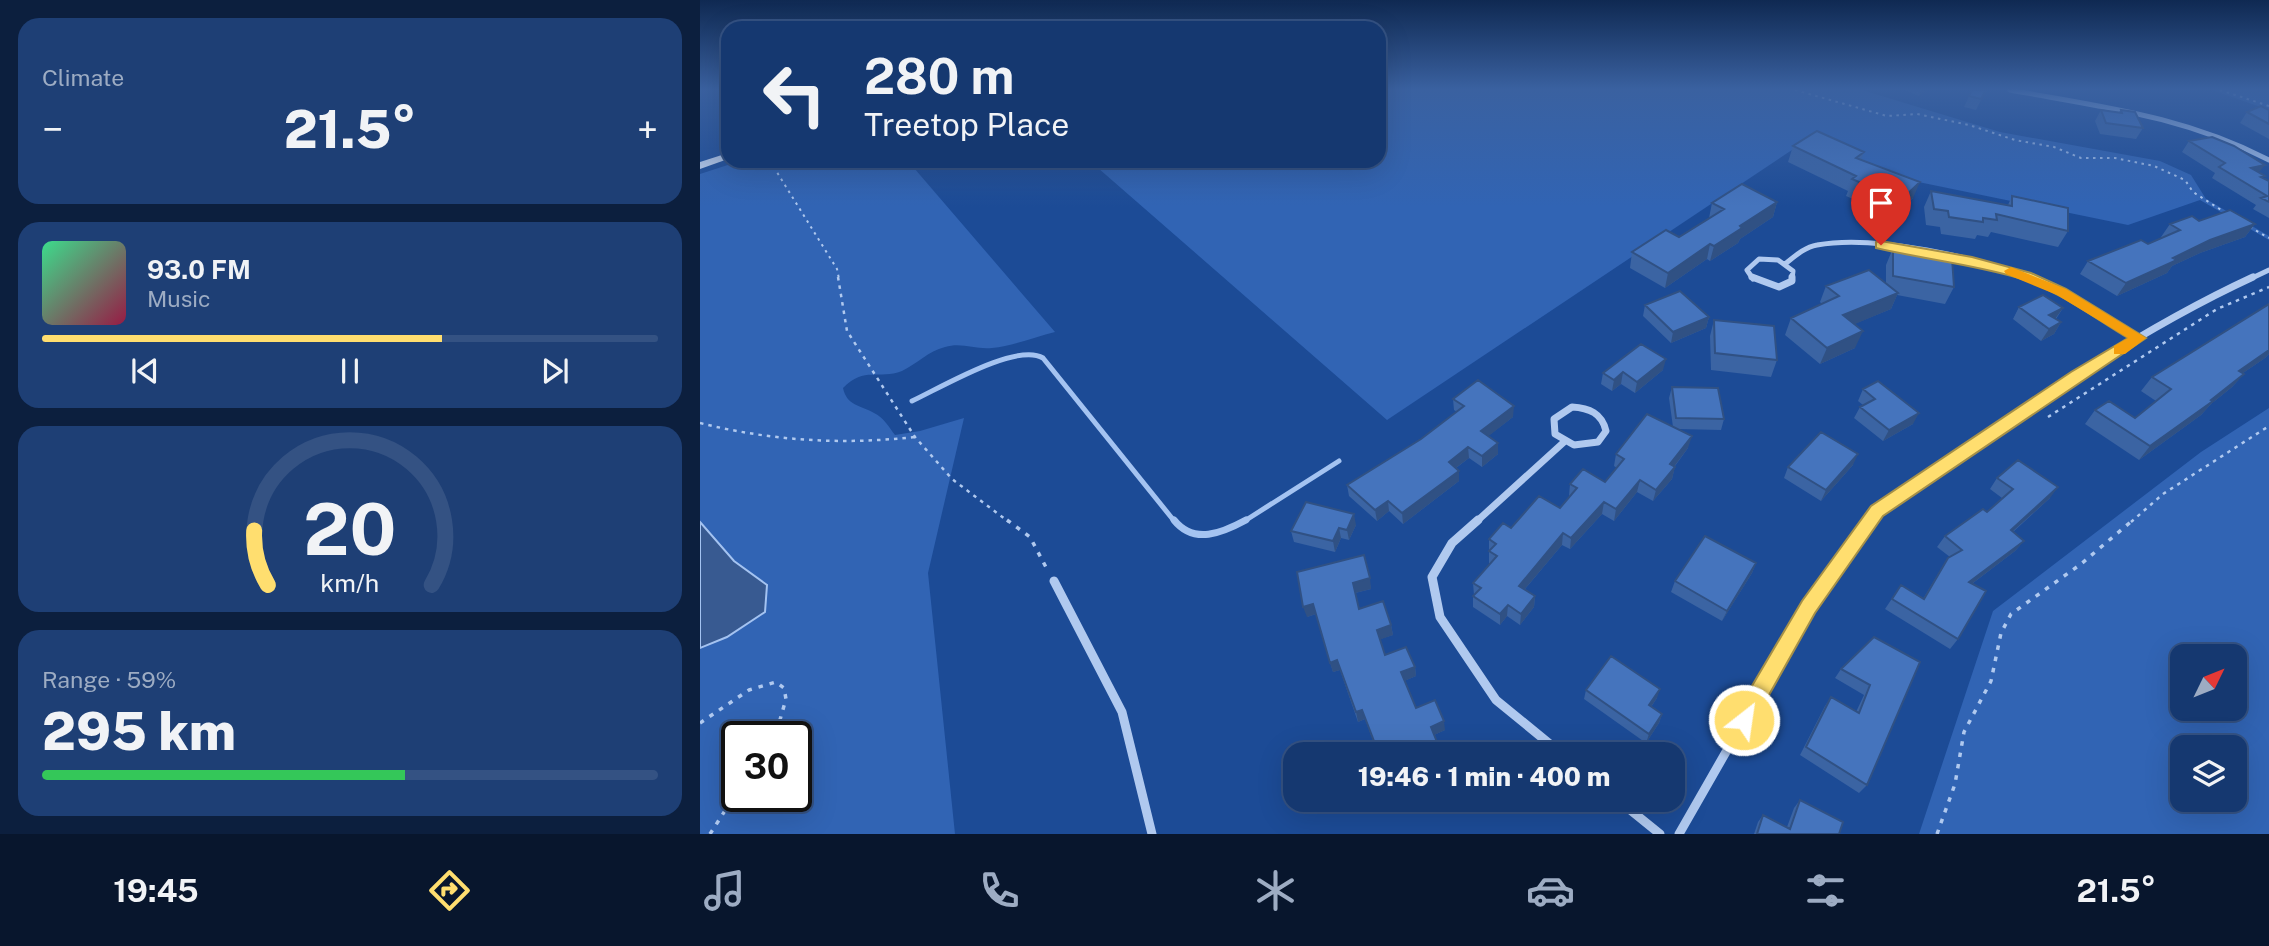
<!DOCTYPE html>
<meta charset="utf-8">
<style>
body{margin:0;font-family:"Public Sans",sans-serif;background:#1e3f75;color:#f1f3f6;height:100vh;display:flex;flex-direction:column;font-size:26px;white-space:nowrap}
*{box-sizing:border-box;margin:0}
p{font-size:23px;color:#9dacc3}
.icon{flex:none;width:38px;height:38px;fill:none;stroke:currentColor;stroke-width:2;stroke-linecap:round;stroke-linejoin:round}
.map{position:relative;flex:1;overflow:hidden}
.drawer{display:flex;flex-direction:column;gap:18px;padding:18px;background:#0c1f3e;width:700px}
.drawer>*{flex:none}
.hud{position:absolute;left:21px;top:21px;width:665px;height:147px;border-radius:21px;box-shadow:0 7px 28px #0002,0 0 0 2px #345283;background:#153870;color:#f1f3f6;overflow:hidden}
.needle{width:46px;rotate:47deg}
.controls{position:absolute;left:1470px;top:644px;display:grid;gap:14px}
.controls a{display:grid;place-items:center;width:77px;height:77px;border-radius:14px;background:#153870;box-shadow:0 7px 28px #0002,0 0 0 2px #345283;font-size:35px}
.speed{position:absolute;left:21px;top:721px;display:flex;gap:14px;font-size:35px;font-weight:700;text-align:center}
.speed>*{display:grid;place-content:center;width:91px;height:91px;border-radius:50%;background:#153870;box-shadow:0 7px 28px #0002,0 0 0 2px #345283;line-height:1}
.speed .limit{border:4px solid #111;border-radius:10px;background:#fff;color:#111}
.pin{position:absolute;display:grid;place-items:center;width:60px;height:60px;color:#fff;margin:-72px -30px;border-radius:50% 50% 50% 0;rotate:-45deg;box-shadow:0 0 7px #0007}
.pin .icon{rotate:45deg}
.me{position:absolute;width:77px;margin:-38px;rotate:30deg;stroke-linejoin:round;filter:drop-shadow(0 0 5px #0008)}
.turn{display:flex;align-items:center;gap:24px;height:147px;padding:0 28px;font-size:32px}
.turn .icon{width:91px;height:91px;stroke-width:2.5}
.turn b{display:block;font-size:49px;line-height:60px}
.big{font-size:52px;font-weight:800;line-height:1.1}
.drawer .tile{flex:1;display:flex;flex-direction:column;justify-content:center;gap:10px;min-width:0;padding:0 24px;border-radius:21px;background:#1e3f75}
.drawer .dial{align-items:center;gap:0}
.dial svg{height:182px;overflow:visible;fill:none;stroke:#345283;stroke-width:7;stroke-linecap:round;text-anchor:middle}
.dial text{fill:#f1f3f6;stroke:none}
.song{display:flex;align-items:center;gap:21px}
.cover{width:84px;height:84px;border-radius:10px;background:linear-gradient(135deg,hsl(150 70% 55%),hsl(340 70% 35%))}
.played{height:7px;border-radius:4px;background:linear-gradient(90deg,#ffde6f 65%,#345283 65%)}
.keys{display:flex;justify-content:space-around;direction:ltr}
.heat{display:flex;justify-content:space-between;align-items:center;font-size:38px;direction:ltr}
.charge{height:10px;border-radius:5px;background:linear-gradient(90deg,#34c759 59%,#345283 0)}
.trip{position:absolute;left:583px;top:742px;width:402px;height:70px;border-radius:21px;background:#153870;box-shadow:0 7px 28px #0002,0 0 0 2px #345283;font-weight:800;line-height:70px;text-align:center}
.tab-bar{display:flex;height:112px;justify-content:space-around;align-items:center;background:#08162d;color:#9dacc3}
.tab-bar .icon{width:49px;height:49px}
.tab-bar .active{color:#ffde6f}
.tab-bar b{font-size:32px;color:#f1f3f6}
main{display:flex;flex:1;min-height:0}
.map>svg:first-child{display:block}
.green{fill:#3164b4;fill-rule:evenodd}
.water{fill:#385a91;stroke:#a4c3f1;stroke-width:2}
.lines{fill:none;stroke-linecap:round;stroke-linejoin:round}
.stream-far1{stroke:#a4c3f1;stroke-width:5}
.stream{stroke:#a4c3f1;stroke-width:7}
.path-far2{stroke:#b0c9ef;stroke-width:2;stroke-dasharray:2.5 4.5;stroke-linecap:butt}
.path-far1{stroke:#b0c9ef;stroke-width:2.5;stroke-dasharray:3.5 5;stroke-linecap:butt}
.path{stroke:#b0c9ef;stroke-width:3.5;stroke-dasharray:4.5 7;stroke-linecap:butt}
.street-far2{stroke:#b0c9ef;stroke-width:5}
.street-far1{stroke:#b0c9ef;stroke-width:7}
.street{stroke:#b0c9ef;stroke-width:9}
.secondary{fill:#dee9fb;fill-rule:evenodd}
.wall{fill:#3b64a3}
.shaded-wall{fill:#305184}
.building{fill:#4574bd;stroke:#305184;stroke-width:2}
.route{fill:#ffde6f;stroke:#a69048;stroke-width:2}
.slow{fill:#f59e0b}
</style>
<main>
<section class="drawer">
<div class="tile"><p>Climate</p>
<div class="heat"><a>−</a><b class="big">21.5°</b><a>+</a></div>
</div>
<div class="tile">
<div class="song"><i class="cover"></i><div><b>93.0 FM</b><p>Music</p></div></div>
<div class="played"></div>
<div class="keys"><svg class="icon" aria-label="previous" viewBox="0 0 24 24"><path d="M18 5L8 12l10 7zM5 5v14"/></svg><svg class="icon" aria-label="pause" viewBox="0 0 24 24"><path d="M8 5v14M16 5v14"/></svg><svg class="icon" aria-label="next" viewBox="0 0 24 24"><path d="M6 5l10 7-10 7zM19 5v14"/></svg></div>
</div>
<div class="tile dial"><svg viewBox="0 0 100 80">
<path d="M14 69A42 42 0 1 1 86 69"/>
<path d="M14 69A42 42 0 0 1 8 45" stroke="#ffde6f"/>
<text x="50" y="56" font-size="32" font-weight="700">20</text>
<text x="50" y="72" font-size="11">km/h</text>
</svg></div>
<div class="tile"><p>Range · 59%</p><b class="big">295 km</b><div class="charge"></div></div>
</section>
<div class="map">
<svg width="1569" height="834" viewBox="0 0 1569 834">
<rect width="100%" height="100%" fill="#1c4b96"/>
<path class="green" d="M679,90H1162L1300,132L1460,161L1491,175L1506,199L1569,236V240L1500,200L1428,225L1199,178L1110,138L687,420L390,161H679Z
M1512,90H1569V110Z
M40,161H208L355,332C335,337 313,346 292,348C276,350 262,342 245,347C228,351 217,364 202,371C178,380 165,366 143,388C147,406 160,405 174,413C183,417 189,427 195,435L220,431L264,418L228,573L255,834H0V648L27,637L67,585L34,561L0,522V174ZM37,737H96V796H37Z
M1569,408V834H1219L1293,611L1501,452ZM1482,656H1535V709H1482ZM1482,747H1535V800H1482Z"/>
<path class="water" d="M0,522L34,561L67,585L65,612L27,637L0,648Z"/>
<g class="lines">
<path class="stream-far1" d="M212,401C240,388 317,342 343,358L475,522
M543,522L639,461"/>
<path class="stream" d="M474,520C494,545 522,533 546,520"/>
<path class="path-far2" d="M1095,90L1187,116L1217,114L1269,125L1315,140L1354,147L1381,158H1415L1454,166L1485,180L1493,192L1526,213
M1520,90L1569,106
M70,161L137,269L139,279
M1550,227L1569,238"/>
<path class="path-far1" d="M138,277L147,331L215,437L252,479L309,522
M1348,417L1517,309L1569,287
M0,423C72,441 142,445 215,437
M1431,522L1463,494L1569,426"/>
<path class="path" d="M307,520L330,537L348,571
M0,723L49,690L76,682L84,688L86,699L75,737
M10,834L37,792
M1237,834L1255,784L1264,732L1291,681L1301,633L1311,614L1381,564L1433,520"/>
<path class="street-far2" d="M1310,90C1402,107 1484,116 1569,160
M1085,264C1095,256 1105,247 1117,245C1175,234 1279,258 1334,279
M1053,279L1047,270L1059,259L1078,260L1093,271L1092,279
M1550,279L1569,270"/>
<path class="street-far1" d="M1052,277L1079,287L1092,281V277
M1329,277L1367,295L1439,338
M872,407C889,408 902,413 906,431L898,442L874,445L855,434L854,419Z
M776,522L864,442
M1169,522L1177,511C1299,428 1419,339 1553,277"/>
<path class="street" d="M778,520L752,543L732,577L740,617L796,700L862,754
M354,581L422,712L452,834
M918,800L960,834
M979,834L1109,607L1171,520"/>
<path class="secondary" d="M28,153V159L0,169V162Z"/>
</g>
<path class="wall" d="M1205,90H1227L1219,96Z
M1272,90H1286L1276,110L1264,107Z
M1401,110L1419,112L1421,110L1443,128L1436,139L1400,134L1395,121Z
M1569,110V139L1540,123L1547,112Z
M1489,141L1569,181V218L1553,209L1556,205L1512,178L1515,173L1482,152Z
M1093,146L1164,152L1161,160L1213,198L1195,217L1146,196L1148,191L1088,162Z
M1231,191L1308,205L1312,196L1368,231L1358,247L1291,232L1288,237L1277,235L1275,239L1241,234L1240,227L1226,225L1224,207Z
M1077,202L1073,217L1040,239L1038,243L1010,261L1007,259L965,288L930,268L932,252L979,237L1009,218L1012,203Z
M1499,221L1555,224L1545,237L1500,253L1472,266L1467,273L1417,296L1380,274L1388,261L1448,244L1462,238L1461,237L1470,224Z
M1193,248L1254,287L1245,304L1197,295L1191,309L1154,324L1155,348L1120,364L1085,335L1091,318L1122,304L1120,302L1126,286L1186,283V265Z
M1569,304V354L1565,358L1543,373L1544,374L1532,387L1511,404L1501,415L1439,460L1385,424L1395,410L1435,418L1456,401L1441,391L1452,377Z
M945,305L1009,317L1006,328L971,343L943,316Z
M1319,307L1363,308L1356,319L1361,322L1354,334L1341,341L1313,319Z
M1014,320L1077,360L1071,377L1011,370L1010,336Z
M963,370L935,393L921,384L912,391L901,384L903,373Z
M972,387L1024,419L1021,430L977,429L988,448L975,466L972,479L953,501L937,492L914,521L902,514L870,549L862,545L825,589L835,596L834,607L820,625L807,616L800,625L773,607V596L774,595L773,583L790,564L789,563V539L811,528L860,508L870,496H869L870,484L905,482L917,468L914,466L916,454L973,427L969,398Z
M1163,389L1213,424L1183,441L1154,418L1160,407L1163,405L1158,401Z
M753,399L813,417L788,436L798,443V454L782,467L769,458L756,468L759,471V481L703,524L689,511L677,521L649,496L647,485L721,439L757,412L754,410Z
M1153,465L1121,501L1084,478L1088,467Z
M1297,478L1350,498L1313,532L1324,541L1315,551L1273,583L1258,639L1250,649L1185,609L1201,585L1223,599L1241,569L1250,557L1237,547L1245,536L1287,512L1302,498L1290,489Z
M656,525L649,540L641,538L635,552L594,542L591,531Z
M664,555L671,589L655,593L659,609L691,625L693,635L680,639L685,655L715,667L716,676L704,681L716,708L745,730L734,735L739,747L740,754H678L665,719L658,722L640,670L633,672L616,614L607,617Z
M1056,563L1052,573L1022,621L971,592L975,581Z
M1174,637L1167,785L1159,793L1100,755L1125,706L1131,697L1156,712L1164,695L1135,678L1141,669Z
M886,690L957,698L951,707L962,714L959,723L946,743L884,699Z
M1100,800L1139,834H1054L1058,822L1063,815L1087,827L1094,808Z"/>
<path class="shaded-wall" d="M1221,90H1227L1219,96Z
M1565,165L1556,176L1551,168Z
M1220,182L1213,198L1195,217L1201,200Z
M1077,202L1073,217L1040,239L1038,243L1010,261L1014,246L1040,226Z
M1555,224L1545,237L1500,253L1472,266L1467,273L1417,296L1426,283L1473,258L1510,240Z
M1010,244L1007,259L965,288L968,273Z
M1198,293L1191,309L1136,332L1143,315Z
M1363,308L1355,319L1342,326L1349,315Z
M1009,317L1006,328L971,343L973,332Z
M1361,322L1354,334L1341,341L1349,329Z
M1163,331L1155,348L1120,364L1127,348Z
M1569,350V354L1565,358L1527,384L1539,371Z
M966,359L963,370L935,393L937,382Z
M923,372L921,384L912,391L914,380Z
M1544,374L1532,387L1511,404L1501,415L1439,460L1450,446Z
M814,406L813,417L781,442V431Z
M1219,413L1213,424L1183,441L1189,430Z
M992,436L988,448L967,476L970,464Z
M798,443V454L782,467V456Z
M768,447L769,458L749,473V462Z
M1158,454L1153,465L1121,501L1126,490Z
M975,467L972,479L953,501L956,490Z
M759,471V481L703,524L702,513Z
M940,480L937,492L914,521L916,509Z
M1358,487L1350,498L1302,541L1311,530Z
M688,501L689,511L677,521L675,510Z
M904,502L902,514L870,549L871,538Z
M654,514L656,525L649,540L647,530Z
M639,528L641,538L635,552L633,541Z
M863,533L862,545L818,597L819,586Z
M1324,541L1315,551L1261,592L1269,582Z
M1056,563L1052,573L1022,621L1027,611Z
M670,578L671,589L655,593L653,583Z
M835,596L834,607L820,625L821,614Z
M613,604L616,614L607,617L603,607Z
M808,605L807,616L800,625V614Z
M691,625L693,635L679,640L677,630Z
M637,660L640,670L633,672L630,663Z
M715,667L716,676L702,682L701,672Z
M960,689L957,698L946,714L949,705Z
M662,710L665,719L658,722L656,712Z
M962,714L959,723L946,743L949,734Z
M744,721L745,730L732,736L731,727Z
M739,747L740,754H724Z"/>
<path class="building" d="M1272,90H1286L1281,99L1269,96Z
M1561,106L1569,110V124L1547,112Z
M1401,110L1422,113L1421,110L1435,112L1443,128L1406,123Z
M1117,131L1164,152L1156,158L1220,182L1201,200L1152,179L1156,176L1093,146Z
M1512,137L1534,146L1565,165L1551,168L1565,176L1561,177L1569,181V202L1561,198L1567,196L1519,167L1525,163L1489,141Z
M1042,184L1077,202L1040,226L1042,228L1014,246L1010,244L968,273L932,252L966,230L979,237L1024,209L1012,203Z
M1231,191L1312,206V196L1368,208V231L1296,214L1297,220L1283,218V222L1249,217L1248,211L1234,209Z
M1530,210L1555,224L1510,240L1473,258L1477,260L1426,283L1388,261L1441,240L1448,244L1480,230L1470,224L1492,216L1499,221Z
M1193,248L1252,258L1254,287L1193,276Z
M1169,270L1198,293L1143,315L1163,331L1127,348L1091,318L1139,296L1126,286Z
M980,291L1009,317L973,332L945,305Z
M1343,295L1363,308L1349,315L1361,322L1349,329L1319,307Z
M1569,304V350L1539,371L1544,374L1511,400L1513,401L1450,446L1395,410L1409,401L1435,418L1471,389L1452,377Z
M1014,320L1074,326L1077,360L1015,353Z
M941,344L966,359L937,382L923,372L914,380L903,373Z
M778,380L814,406L781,431L798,443L782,456L768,447L749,462L759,471L702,513L688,501L675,510L647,485L721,439L764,406L753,399Z
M1178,381L1219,413L1189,430L1160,407L1175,399L1163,389Z
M972,387L1018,388L1024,419L976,418Z
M947,414L992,436L970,464L975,467L956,490L940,480L916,509L904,502L871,538L863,533L819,586L835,596L821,614L808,605L800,614L773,596L781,588L773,583L797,556L789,551L796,544L789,539L803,523L811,528L839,496L860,508L877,488L870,484L883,469L905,482L924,459L916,454Z
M1121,432L1158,454L1126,490L1088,467Z
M1318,460L1358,487L1311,530L1324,541L1269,582L1286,591L1258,639L1192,599L1201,585L1224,599L1248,558L1262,550L1245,536L1283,509L1287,512L1313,489L1297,478Z
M606,502L654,514L647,530L639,528L633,541L591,531Z
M1005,536L1056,563L1027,611L975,581Z
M664,555L670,578L653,583L659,609L683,601L691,625L677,630L685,655L706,647L715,667L701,672L716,708L735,700L744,721L731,727L739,747L724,754H679L662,710L656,712L637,660L630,663L613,604L603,607L597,572Z
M1174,637L1220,662L1167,785L1106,747L1131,697L1159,713L1170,685L1141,669Z
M911,656L960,689L949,705L962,714L949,734L886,690Z
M1100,800L1143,822L1139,834H1057L1063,815L1090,829Z"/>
<linearGradient id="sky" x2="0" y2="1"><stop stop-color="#0f2952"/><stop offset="0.43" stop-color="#3a61a0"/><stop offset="1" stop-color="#3a61a0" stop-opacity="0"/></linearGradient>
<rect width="1569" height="207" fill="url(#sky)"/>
<path class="route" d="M1181,241L1272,257L1331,273L1366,289L1446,338L1183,516L1115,613L1051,727L1044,730L1036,727L1033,720L1036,713L1102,601L1171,506L1371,372L1428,338C1393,317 1358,290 1319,278C1272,264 1223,259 1176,248V242Z"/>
<path class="slow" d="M1311,267L1366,289L1446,338L1425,354H1414V346L1428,338L1357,295L1306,274L1304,271Z"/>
</svg>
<div class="controls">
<a><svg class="needle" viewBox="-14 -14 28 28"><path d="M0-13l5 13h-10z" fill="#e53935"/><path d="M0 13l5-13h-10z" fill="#9dacc3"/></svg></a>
<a><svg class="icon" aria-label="layers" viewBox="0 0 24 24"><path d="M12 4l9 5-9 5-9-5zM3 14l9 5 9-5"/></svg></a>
</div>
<div class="speed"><div class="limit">30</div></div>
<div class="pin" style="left:1181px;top:245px;background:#d93025"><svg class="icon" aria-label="arrive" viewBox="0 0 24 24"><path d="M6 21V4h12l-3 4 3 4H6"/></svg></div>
<svg class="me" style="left:1044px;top:720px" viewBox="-20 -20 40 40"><circle r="17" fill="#ffde6f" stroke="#fff" stroke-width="3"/><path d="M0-11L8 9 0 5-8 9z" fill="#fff"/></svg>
<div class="trip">19:46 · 1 min · 400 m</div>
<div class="hud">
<div class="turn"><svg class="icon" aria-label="left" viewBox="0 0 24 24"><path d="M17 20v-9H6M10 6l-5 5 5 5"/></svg><div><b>280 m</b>Treetop Place</div></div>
</div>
</div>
</main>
<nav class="tab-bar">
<b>19:45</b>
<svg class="icon active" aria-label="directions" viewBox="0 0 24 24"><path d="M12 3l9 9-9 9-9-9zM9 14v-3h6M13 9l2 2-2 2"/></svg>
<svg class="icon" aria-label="music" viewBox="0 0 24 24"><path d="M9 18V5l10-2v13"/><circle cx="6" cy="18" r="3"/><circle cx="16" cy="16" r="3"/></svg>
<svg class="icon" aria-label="phone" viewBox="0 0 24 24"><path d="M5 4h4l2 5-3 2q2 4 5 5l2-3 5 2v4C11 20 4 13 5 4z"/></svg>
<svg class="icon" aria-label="climate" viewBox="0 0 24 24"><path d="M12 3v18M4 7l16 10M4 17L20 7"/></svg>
<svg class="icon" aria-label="car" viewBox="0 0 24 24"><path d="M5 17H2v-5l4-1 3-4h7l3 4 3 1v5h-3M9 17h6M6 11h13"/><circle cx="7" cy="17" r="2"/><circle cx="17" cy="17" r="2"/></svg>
<svg class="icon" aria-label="filters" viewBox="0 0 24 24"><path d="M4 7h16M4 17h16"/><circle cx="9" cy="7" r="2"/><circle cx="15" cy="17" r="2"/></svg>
<b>21.5°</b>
</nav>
